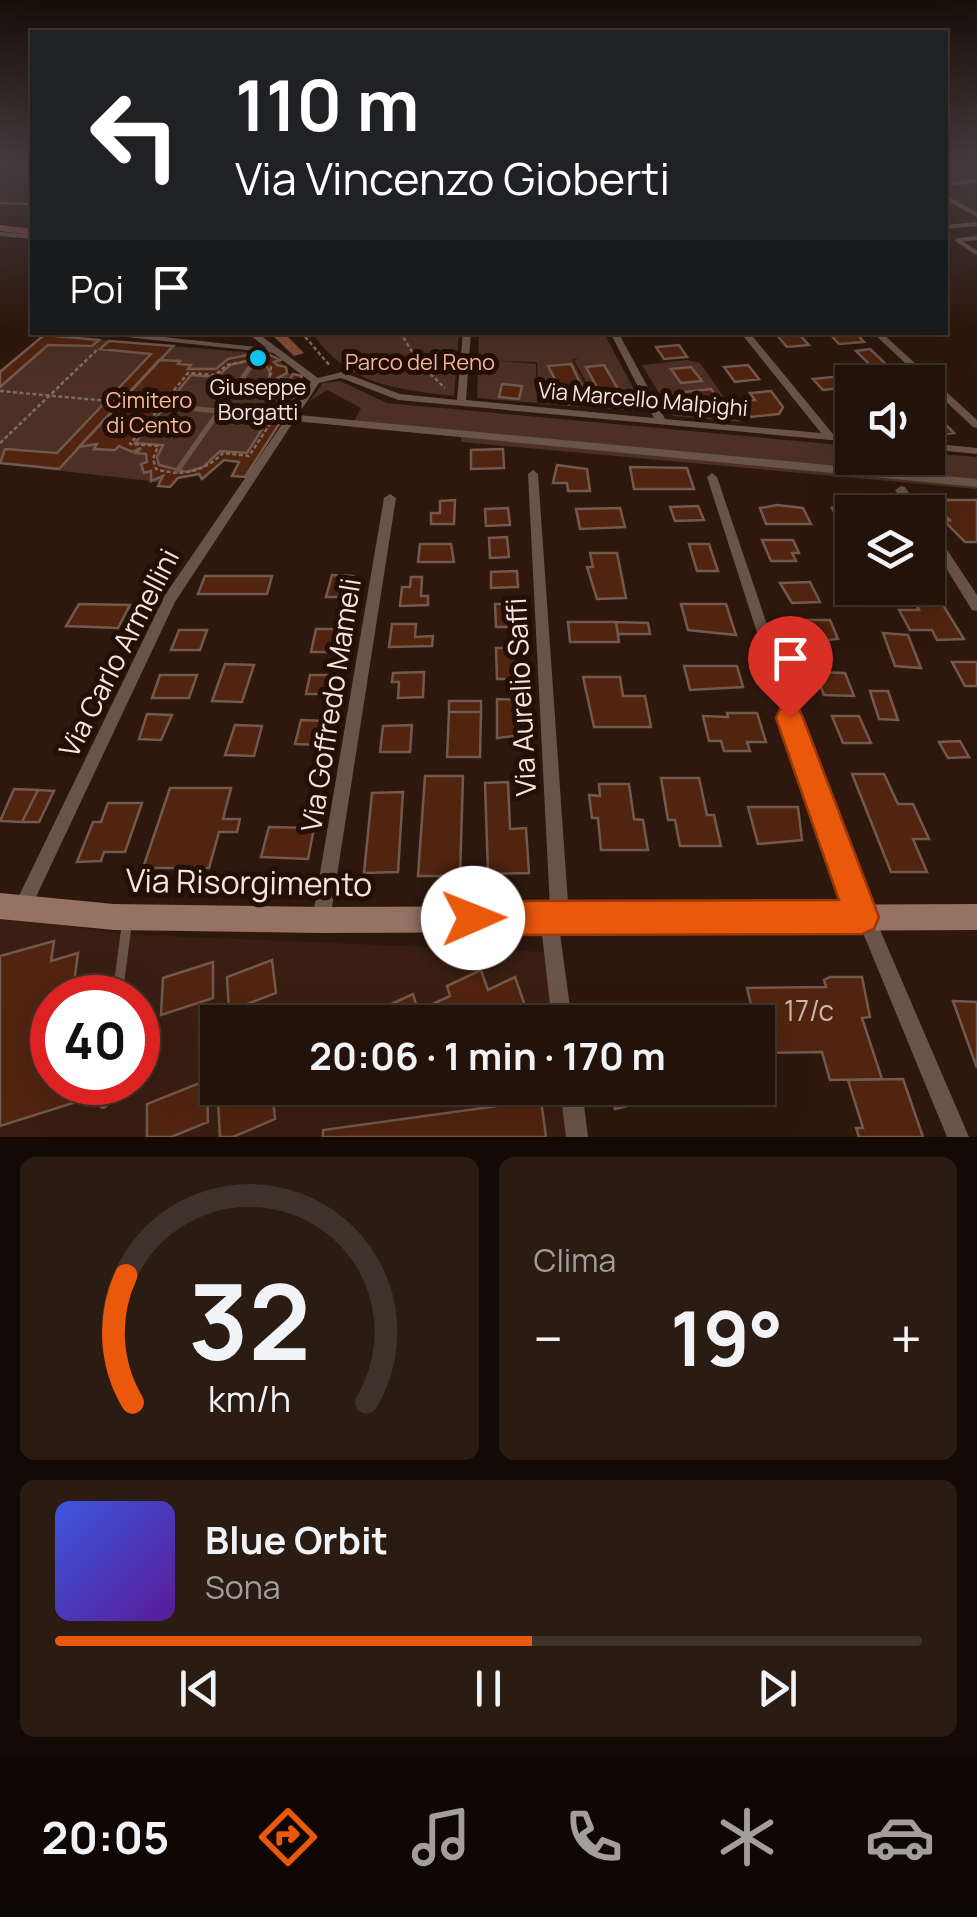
<!DOCTYPE html>
<html lang="it">
<meta charset="utf-8">
<style>
body{margin:0;font-family:Manrope,sans-serif;background:#2a1b13;color:#f1f3f6;height:100vh;display:flex;flex-direction:column;font-size:38px;white-space:nowrap}
*{box-sizing:border-box;margin:0}
p{font-size:32px;color:#a29e9c}
.icon{flex:none;width:55px;height:55px;fill:none;stroke:currentColor;stroke-width:2;stroke-linecap:round;stroke-linejoin:round}
.map{position:relative;height:1137px;overflow:hidden}
.side{display:flex;flex-direction:column;gap:20px;padding:20px;background:#130a06;flex:1}
.side>*{flex:none}
.hud{position:absolute;left:30px;top:30px;width:918px;height:305px;border-radius:0px;box-shadow:0 10px 40px #0002,0 0 0 2px #3f322b;background:#202124;color:#fff;overflow:hidden}
.fabs{position:absolute;left:835px;top:365px;display:grid;gap:20px}
.fabs a{display:grid;place-items:center;width:110px;height:110px;border-radius:0px;background:#22120a;box-shadow:0 10px 40px #0002,0 0 0 2px #3f322b;font-size:50px}
.speed{position:absolute;left:30px;top:975px;display:flex;gap:20px;font-size:50px;font-weight:700;text-align:center}
.speed>*{display:grid;place-content:center;width:130px;height:130px;border-radius:50%;background:#22120a;box-shadow:0 10px 40px #0002,0 0 0 2px #3f322b;line-height:1}
.speed .limit{border:15px solid #d22;background:#fff;color:#111}
.pin{position:absolute;display:grid;place-items:center;width:85px;height:85px;color:#fff;margin:-102px -42px;border-radius:50% 50% 50% 0;rotate:-45deg;box-shadow:0 0 10px #0007}
.pin .icon{rotate:45deg}
.me{position:absolute;width:110px;margin:-55px;rotate:89deg;stroke-linejoin:round;filter:drop-shadow(0 0 8px #0008)}
.turn{display:flex;align-items:center;gap:35px;height:210px;padding:0 40px;font-size:45px}
.turn .icon{width:130px;height:130px;stroke-width:2.5}
.turn b{display:block;font-size:70px;line-height:85px}
.then{display:flex;align-items:center;height:95px;padding:0 40px;background:#0003;gap:20px;font-size:38px}
.big{font-size:75px;font-weight:700;line-height:1.1}
.side .widget{flex:1;display:flex;flex-direction:column;justify-content:center;gap:15px;min-width:0;padding:0 35px;border-radius:15px;background:#2a1b13}
.side .dial{align-items:center;gap:0}
.dial svg{height:260px;overflow:visible;fill:none;stroke:#3f322b;stroke-width:7;stroke-linecap:round;text-anchor:middle}
.dial text{fill:#f1f3f6;stroke:none}
.song{display:flex;align-items:center;gap:30px}
.cover{width:120px;height:120px;border-radius:15px;background:linear-gradient(135deg,hsl(230 70% 55%),hsl(270 70% 35%))}
.played{height:10px;border-radius:5px;background:linear-gradient(90deg,#ea580c 55%,#3f322b 55%)}
.keys{display:flex;justify-content:space-around;direction:ltr}
.heat{display:flex;justify-content:space-between;align-items:center;font-size:55px;direction:ltr}
.side .tiles{flex:1;display:grid;gap:20px;grid-template-columns:1fr 1fr}
.widget:last-child{grid-column:span 2}
.trip{position:absolute;left:200px;top:1005px;width:575px;height:100px;border-radius:0px;background:#22120a;box-shadow:0 10px 40px #0002,0 0 0 2px #3f322b;font-weight:700;line-height:100px;text-align:center}
.tabs{display:flex;height:160px;justify-content:space-around;align-items:center;background:#0e0704;color:#a29e9c}
.tabs .icon{width:70px;height:70px}
.tabs .selected{color:#ea580c}
.tabs b{font-size:45px;color:#f1f3f6}
.map>svg:first-child{display:block}
.built{fill:#3a1e11;fill-rule:evenodd}
.green{fill:#4c3024}
.lines{fill:none;stroke-linecap:round;stroke-linejoin:round}
.stream{stroke:#804e39;stroke-width:2.5}
.canal{fill:#804e39;fill-rule:evenodd}
.building{fill:#51240f;stroke:#72584d;stroke-width:2.5}
.path{stroke:#7d6a61;stroke-width:2.5;stroke-dasharray:4 2.5;stroke-linecap:butt}
.lane-far2{stroke:#6a544a;stroke-width:4}
.lane-far1{stroke:#6a544a;stroke-width:5}
.lane{stroke:#6a544a;stroke-width:10}
.street{fill:#6a544a;fill-rule:evenodd}
.secondary{fill:#967263;fill-rule:evenodd}
.route{fill:#ea580c;stroke:#983908;stroke-width:2.5}
.poi-dot{fill:#11cafa;stroke:#240f06;stroke-width:4}
.labels{text-anchor:middle;stroke-width:10;stroke-linejoin:round;paint-order:stroke}
.far-park-label{font-size:22px;fill:#f9b89d;stroke:#240f06}
.far-poi-label{font-size:22px;fill:#f5e5de;stroke:#240f06}
.far-street-label{font-size:22px;fill:#f5e5de;stroke:#240f06}
.street-label{font-size:28px;fill:#f5e5de;stroke:#240f06}
.near-number-label{font-size:28px;fill:#ccb5aa}
.near-street-label{font-size:32px;fill:#f5e5de;stroke:#240f06}
</style>
<div class="map">
<svg width="977" height="1137" viewBox="0 0 977 1137">
<rect width="100%" height="100%" fill="#2e180e"/>
<path class="built" d="M0,916L122,934L544,952L553,1022H218V1088H561L567,1137H0ZM52,998H138V1082H52Z"/>
<path class="green" d="M312,333H459L454,396C395,389 349,385 312,333Z
M479,333H604L646,412L600,408L574,360L580,358L572,359L597,408L540,404L537,362L497,361L536,364L537,403L477,398Z
M43,335L268,354L280,360L288,373L302,376L300,380L305,382L245,477L232,476L239,462L224,460L208,470L209,475L178,478L170,487L158,486L159,482L0,464V371Z
M687,360L700,363L741,422L673,416L642,365Z
M340,381L387,403L852,446V458H928V453L977,457V489L461,442V437L351,427L361,408L327,390L310,401L323,383Z"/>
<g class="lines">
<path class="stream" d="M0,203L32,204"/>
<path class="canal" d="M0,225L32,229V235L0,231Z
M269,332H283L304,353L294,356Z"/>
</g>
<path class="building" d="M797,332L809,345L787,347L775,333Z
M828,332H855L864,342L839,344Z
M44,335L99,340L92,346L48,345L0,387V372Z
M109,341L173,346L59,469L0,463L5,449L57,453L151,354L100,349Z
M679,345L687,357L664,359L656,347Z
M870,349L889,367L874,369L856,351Z
M257,353L268,354L280,360L274,362L277,365L286,367L287,373L277,378L290,379L293,374L302,376L300,381L305,382L285,414L272,413L292,384L267,382L271,374L266,365L246,361L230,365L217,377L191,375L135,443L163,445L157,457L159,465L187,472L203,467L220,451L247,453L268,420L281,421L245,477L232,476L239,462L224,460L202,479L199,474L178,478L170,487L158,486L163,476L151,481V471L144,473L141,464L147,462L146,454L136,453L141,448L132,452L119,446L115,450L94,449L97,444L79,447L159,360L180,361L178,364L191,365L188,369H216L228,359Z
M571,364L586,395V402L568,404L548,366Z
M604,365L622,396L603,398L586,367Z
M748,365L759,379L735,382L724,367Z
M691,367L702,381L681,383L671,369Z
M843,376L852,387L823,390L813,379Z
M502,384L522,386L519,399L499,397Z
M711,389L724,407L688,409L682,400L689,399L684,392Z
M771,391L783,407L779,414L751,417L740,402L755,400L750,393Z
M932,405L944,417H938L954,433L934,435L928,428V406Z
M503,449L504,468L471,469V450Z
M557,465L587,469L590,491H568L567,483H553Z
M630,467L687,468L694,489H634Z
M455,500L454,524H431V513H440V501Z
M938,500H977V542H965L942,519L951,521L932,505L941,504Z
M777,505L803,508L811,524H766L760,508Z
M698,506L704,520L675,521L670,507Z
M878,507L881,512H852V527H842L832,508Z
M508,508L510,525L486,526L485,509Z
M620,508L625,527L580,529L576,509Z
M507,537L509,557L490,558L489,538Z
M762,540H793L799,553H792L796,561H771Z
M420,544H451L454,562H418Z
M689,544H709L718,571H697Z
M590,553H617L626,598L597,599L587,567H593Z
M517,571L518,587L491,588V572Z
M332,575L353,576L348,597H326Z
M205,576H272L267,594H198Z
M411,577H422L421,596H428V605L400,606L402,587H410Z
M810,582L820,602L792,603L780,583Z
M915,602H941L964,639L937,640L932,630H910L899,610H919Z
M79,604L130,605L118,628L66,626Z
M495,604H518L520,627H496Z
M681,604H726L736,635L688,630Z
M795,620H830L838,639L804,642Z
M568,622H616L619,642H570Z
M616,622L648,623L650,634H618Z
M392,624H416L415,637L433,636L432,646L389,647Z
M316,629H343L339,652H311Z
M179,630H207L200,650H171Z
M883,633L908,635L921,668L895,666Z
M496,648H520L522,679H497Z
M952,662H977V686H965Z
M225,664L254,665L242,702L212,701Z
M684,666H737L743,687L690,690Z
M424,672L423,697L398,698L399,682H392L393,673Z
M815,672L845,673L854,696L824,695Z
M160,675H197L189,698H152Z
M310,675H336L332,694H306Z
M583,677H620L623,696H645L651,727H594Z
M870,691H888L898,720L879,719Z
M497,699L521,700L522,735L497,738Z
M449,701H481V712H449Z
M449,712H481L480,757H447Z
M727,713H757L766,742H747L750,751H724L721,741H709L703,716L728,717Z
M147,714L172,715L161,740L139,739Z
M832,716H859L871,743H843Z
M301,720L324,721L319,745L295,744Z
M235,725L262,726L254,756L225,755Z
M412,725L410,752H380L383,726Z
M960,741L969,757L948,758L939,742Z
M852,774H884L898,804H913L929,839H913L927,872H891Z
M425,776H463L460,876H418Z
M661,778H699L707,815H714L721,846H680L675,820H668Z
M508,782L510,829L526,828L529,873L488,874L485,783Z
M599,784H629L634,819L643,820L648,850H601L598,818H592L589,795L600,796Z
M170,788H231L223,819H240L237,832H219L209,868H143Z
M14,789L38,790L22,822L0,821Z
M38,790L54,791L39,822H22Z
M403,792L398,872L364,873L372,793Z
M108,803H142L125,852H104L101,861L77,862L93,822H101Z
M748,807H798L802,840L758,844Z
M269,827L314,828L308,859L261,857Z
M54,941L51,961L78,953L72,998H52V1082H78L76,1102L0,1126V956Z
M272,960L276,993L229,1011L227,977Z
M213,962V998L161,1015L163,978Z
M481,970L488,990L515,977L528,1014L511,1022H497L492,1008L473,1018L471,1012L455,1022H368L377,1018L376,1011L413,994L418,1011L450,996L447,986Z
M830,977H862L870,1017L862,1018L882,1079L830,1080L822,1052L763,1053L747,988L826,987L824,980Z
M953,1001L977,1002V1068Z
M676,1010L680,1022H616Z
M903,1079L923,1137H859L856,1128H863L848,1080Z
M207,1080L208,1122L171,1137H147V1104Z
M251,1088H272L275,1119L233,1137H220L218,1101Z
M610,1088H650L653,1100L615,1109Z
M541,1100L546,1137H323V1130Z"/>
<g class="lines">
<path class="path" d="M301,332L330,366
M400,332L419,363L445,388
M252,360L271,367L269,381L297,383L249,456L223,453C203,472 183,477 156,469L153,459L158,446L130,444L188,373L215,375L227,365Z
M0,391L119,402
M0,443L98,349"/>
<path class="lane-far2" d="M977,238L957,240L977,253
M108,333L275,351"/>
<path class="lane-far1" d="M165,406L293,418
M177,471L253,363"/>
<path class="lane" d="M117,998L127,923
M103,1104L106,1082"/>
<path class="street" d="M977,179V183L945,186V182Z
M945,195L977,212V217L945,200Z
M977,222V226L945,229V225Z
M0,232L32,235V239L0,236Z
M246,332H256L318,378L342,372L400,394L457,400L463,332H471L466,400L654,418L610,332H618L665,419L821,433L740,332H749L833,434L852,436V442L398,400L341,378L319,383L298,415L977,479V487L294,421L175,602L27,916L21,919L15,916L12,910L15,904L165,595L311,382Z
M872,332H881L977,420V428L973,427Z
M928,443L977,448V454L928,449Z
M533,470L538,474L569,917L567,924L559,926L572,1022H552L540,917L542,910L550,908L528,474Z
M712,473L717,477L835,825L969,1137H947L819,826L707,477Z
M901,486L905,487L921,512H910L895,490Z
M390,494L396,498L330,920L328,927L321,929L314,927L312,920L384,498Z
M928,526L932,527L977,595V611L972,610L928,539Z
M560,1088H582L588,1137H566Z"/>
<path class="secondary" d="M0,893L114,904L321,907L977,904V930L321,933L114,930L0,919Z"/>
</g>
<linearGradient id="sky" x2="0" y2="1"><stop stop-color="#190d08"/><stop offset="0.51" stop-color="#463d41"/><stop offset="1" stop-color="#463d41" stop-opacity="0"/></linearGradient>
<rect width="977" height="326" fill="url(#sky)"/>
<path class="route" d="M790,705L799,709L803,718L879,917L874,929L862,934L473,935L461,930L456,918L461,906L473,901L839,900L776,718L780,709Z"/>
<circle class="poi-dot" cx="258" cy="358" r="10"/>
<g class="labels">
<g class="far-park-label">
<text x="420" y="370">Parco del Reno</text>
<text x="149" y="408">Cimitero<tspan x="149" dy="25">di Cento</tspan></text>
</g>
<g class="far-poi-label">
<text x="258" y="395">Giuseppe<tspan x="258" dy="25">Borgatti</tspan></text>
</g>
<g class="far-street-label">
<text transform="translate(643 399) rotate(5)" y="8">Via Marcello Malpighi</text>
</g>
<g class="street-label">
<text transform="translate(119 653) rotate(-63)" y="10">Via Carlo Armellini</text>
<text transform="translate(521 697) rotate(-93)" y="10">Via Aurelio Saffi</text>
<text transform="translate(331 705) rotate(-81)" y="10">Via Goffredo Mameli</text>
</g>
<g class="near-number-label">
<text x="809" y="1021">17/c</text>
</g>
<g class="near-street-label">
<text transform="translate(249 883) rotate(1)" y="11">Via Risorgimento</text>
</g>
</g>
</svg>
<div class="fabs">
<a><svg class="icon" aria-label="sound" viewBox="0 0 24 24"><path d="M4 9h4l5-4v14l-5-4H4zM17 9q2 3 0 6"/></svg></a>
<a><svg class="icon" aria-label="layers" viewBox="0 0 24 24"><path d="M12 4l9 5-9 5-9-5zM3 14l9 5 9-5"/></svg></a>
</div>
<div class="speed"><div class="limit">40</div></div>
<div class="pin" style="left:790px;top:718px;background:#d93025"><svg class="icon" aria-label="arrive" viewBox="0 0 24 24"><path d="M6 21V4h12l-3 4 3 4H6"/></svg></div>
<svg class="me" style="left:473px;top:918px" viewBox="-20 -20 40 40"><circle r="19" fill="#fff"/><path d="M0-13L10 11 0 6-10 11z" fill="#ea580c"/></svg>
<div class="trip">20:06 · 1 min · 170 m</div>
<div class="hud">
<div class="turn"><svg class="icon" aria-label="left" viewBox="0 0 24 24"><path d="M17 20v-9H6M10 6l-5 5 5 5"/></svg><div><b>110 m</b>Via Vincenzo Gioberti</div></div>
<div class="then">Poi<svg class="icon" aria-label="arrive" viewBox="0 0 24 24"><path d="M6 21V4h12l-3 4 3 4H6"/></svg></div>
</div>
</div>
<section class="side">
<div class="tiles">
<div class="widget dial"><svg viewBox="0 0 100 80">
<path d="M14 69A42 42 0 1 1 86 69"/>
<path d="M14 69A42 42 0 0 1 12 30" stroke="#ea580c"/>
<text x="50" y="56" font-size="32" font-weight="700">32</text>
<text x="50" y="72" font-size="11">km/h</text>
</svg></div>
<div class="widget"><p>Clima</p>
<div class="heat"><a>−</a><b class="big">19°</b><a>+</a></div>
</div>
<div class="widget">
<div class="song"><i class="cover"></i><div><b>Blue Orbit</b><p>Sona</p></div></div>
<div class="played"></div>
<div class="keys"><svg class="icon" aria-label="previous" viewBox="0 0 24 24"><path d="M18 5L8 12l10 7zM5 5v14"/></svg><svg class="icon" aria-label="pause" viewBox="0 0 24 24"><path d="M8 5v14M16 5v14"/></svg><svg class="icon" aria-label="next" viewBox="0 0 24 24"><path d="M6 5l10 7-10 7zM19 5v14"/></svg></div>
</div>
</div>
</section>
<nav class="tabs">
<b>20:05</b>
<svg class="icon selected" aria-label="directions" viewBox="0 0 24 24"><path d="M12 3l9 9-9 9-9-9zM9 14v-3h6M13 9l2 2-2 2"/></svg>
<svg class="icon" aria-label="music" viewBox="0 0 24 24"><path d="M9 18V5l10-2v13"/><circle cx="6" cy="18" r="3"/><circle cx="16" cy="16" r="3"/></svg>
<svg class="icon" aria-label="phone" viewBox="0 0 24 24"><path d="M5 4h4l2 5-3 2q2 4 5 5l2-3 5 2v4C11 20 4 13 5 4z"/></svg>
<svg class="icon" aria-label="climate" viewBox="0 0 24 24"><path d="M12 3v18M4 7l16 10M4 17L20 7"/></svg>
<svg class="icon" aria-label="car" viewBox="0 0 24 24"><path d="M5 17H2v-5l4-1 3-4h7l3 4 3 1v5h-3M9 17h6M6 11h13"/><circle cx="7" cy="17" r="2"/><circle cx="17" cy="17" r="2"/></svg>
</nav>
